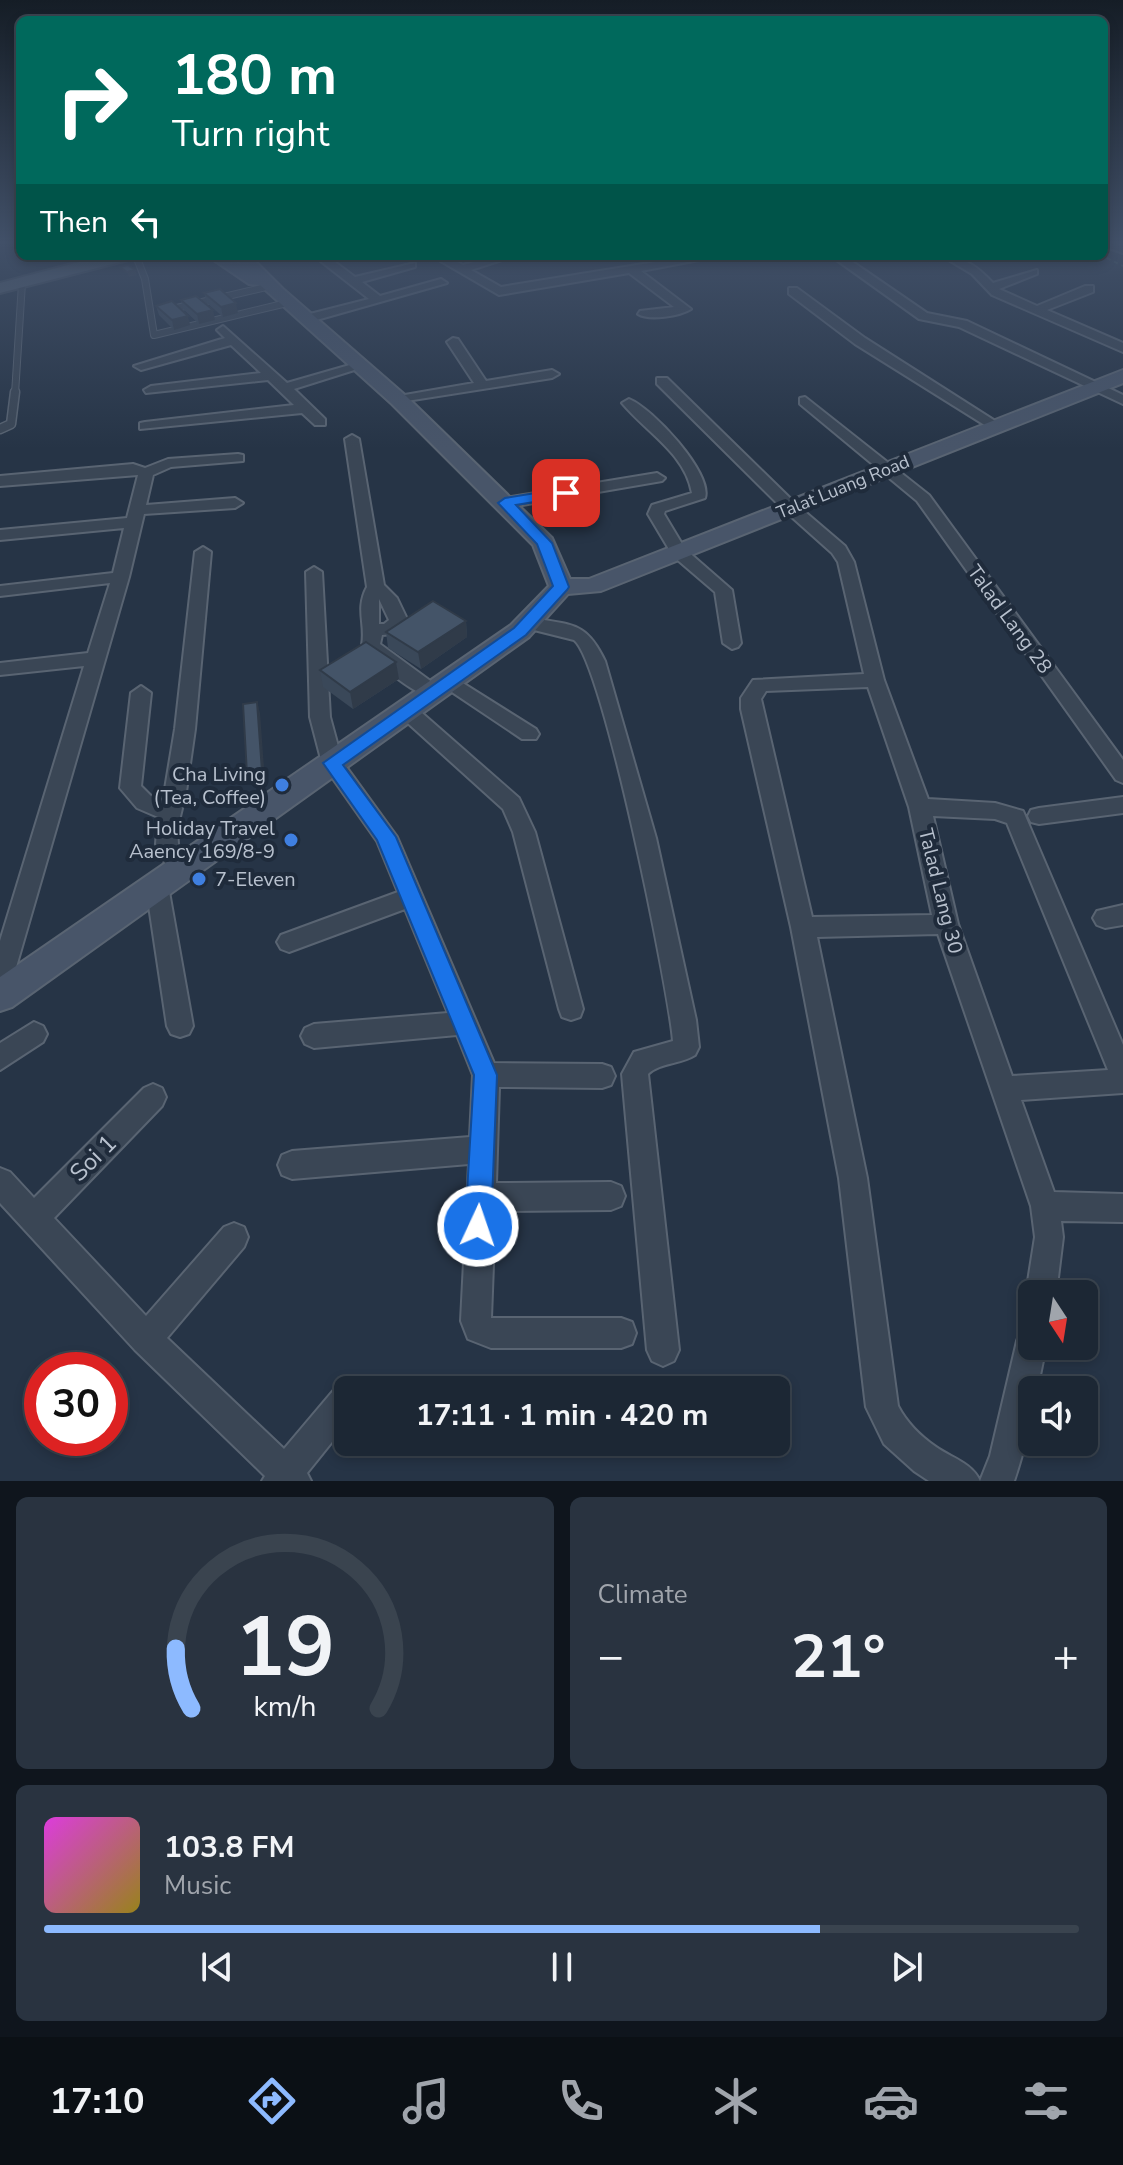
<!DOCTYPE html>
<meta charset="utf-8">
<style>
body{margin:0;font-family:"Nunito Sans",sans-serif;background:#293340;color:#f1f3f6;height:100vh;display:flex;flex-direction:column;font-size:30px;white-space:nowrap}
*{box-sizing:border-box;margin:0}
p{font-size:26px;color:#a0a5ac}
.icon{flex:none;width:44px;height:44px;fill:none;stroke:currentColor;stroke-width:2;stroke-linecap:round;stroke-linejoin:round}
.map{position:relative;height:1481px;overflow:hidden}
.side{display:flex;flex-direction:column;gap:16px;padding:16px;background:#0f151d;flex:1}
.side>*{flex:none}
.top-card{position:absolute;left:16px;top:16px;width:1092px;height:244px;border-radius:12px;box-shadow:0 4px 12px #0003,0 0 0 2px #3a444f;background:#00695c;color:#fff;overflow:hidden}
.needle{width:52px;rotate:168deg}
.fabs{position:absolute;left:1018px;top:1280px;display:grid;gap:16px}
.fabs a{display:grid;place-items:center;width:80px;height:80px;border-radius:12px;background:#1c2734;box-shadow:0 4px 12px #0003,0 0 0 2px #3a444f;font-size:40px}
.speed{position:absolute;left:24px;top:1352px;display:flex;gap:16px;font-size:40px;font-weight:700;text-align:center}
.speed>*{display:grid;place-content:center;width:104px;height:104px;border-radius:50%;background:#1c2734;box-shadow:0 4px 12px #0003,0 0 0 2px #3a444f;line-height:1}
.speed .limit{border:12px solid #d22;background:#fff;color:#111}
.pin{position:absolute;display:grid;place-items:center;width:68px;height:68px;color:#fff;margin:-34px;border-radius:16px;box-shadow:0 4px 12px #0006}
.me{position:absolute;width:88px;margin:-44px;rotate:3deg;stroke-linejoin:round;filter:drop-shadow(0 0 6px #0008)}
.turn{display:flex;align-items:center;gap:28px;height:168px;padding:0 24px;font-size:36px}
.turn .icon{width:104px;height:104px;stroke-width:2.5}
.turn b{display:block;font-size:56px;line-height:68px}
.then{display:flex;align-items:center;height:76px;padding:0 24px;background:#0003;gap:16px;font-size:30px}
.big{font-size:60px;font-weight:700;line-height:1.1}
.side .card{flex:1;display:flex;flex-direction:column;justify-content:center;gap:12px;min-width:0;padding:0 28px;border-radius:12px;background:#293340}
.side .dial{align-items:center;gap:0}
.dial svg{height:208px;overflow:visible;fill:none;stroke:#3a444f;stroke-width:7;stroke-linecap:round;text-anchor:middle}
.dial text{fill:#f1f3f6;stroke:none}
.song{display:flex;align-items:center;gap:24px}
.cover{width:96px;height:96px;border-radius:12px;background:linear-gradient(135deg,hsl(300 70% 55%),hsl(50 70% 35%))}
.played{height:8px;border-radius:4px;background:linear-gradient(90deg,#8dbaff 75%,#3a444f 75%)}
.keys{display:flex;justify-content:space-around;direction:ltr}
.heat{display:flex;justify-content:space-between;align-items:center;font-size:44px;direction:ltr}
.side .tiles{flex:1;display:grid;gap:16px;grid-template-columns:1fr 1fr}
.card:last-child{grid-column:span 2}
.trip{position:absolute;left:334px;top:1376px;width:456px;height:80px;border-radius:12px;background:#1c2734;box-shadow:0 4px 12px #0003,0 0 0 2px #3a444f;font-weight:700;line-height:80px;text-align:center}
.tab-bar{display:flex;height:128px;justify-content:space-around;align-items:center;background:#0b1015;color:#a0a5ac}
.tab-bar .icon{width:56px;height:56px}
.tab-bar .selected{color:#8dbaff}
.tab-bar b{font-size:36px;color:#f1f3f6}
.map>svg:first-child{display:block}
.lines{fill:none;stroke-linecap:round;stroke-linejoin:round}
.lane-far1-casing{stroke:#596472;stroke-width:8}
.lane-casing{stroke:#596472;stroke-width:11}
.street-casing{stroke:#596472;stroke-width:4}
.secondary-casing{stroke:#596472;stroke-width:4}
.primary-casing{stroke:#444f5e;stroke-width:4}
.path{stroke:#466062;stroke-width:2;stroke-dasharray:4 4;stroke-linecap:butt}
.lane-far1{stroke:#3a4655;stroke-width:6}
.lane{stroke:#3a4655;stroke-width:8}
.street{fill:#3a4655;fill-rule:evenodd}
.secondary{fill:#485569;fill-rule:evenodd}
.primary{fill:#586575;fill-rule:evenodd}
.wall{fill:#3a4859}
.shaded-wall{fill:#303b49}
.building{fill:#445468;stroke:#303b49;stroke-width:2}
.route{fill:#1a73e8;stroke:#114b97;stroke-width:2}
.shop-dot{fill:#3f7fe0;stroke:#1f2b3b;stroke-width:3}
.labels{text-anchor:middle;stroke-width:8;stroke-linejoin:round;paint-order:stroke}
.far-street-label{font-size:18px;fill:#b8c1ce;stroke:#1f2b3b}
.street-label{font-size:20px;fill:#b8c1ce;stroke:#1f2b3b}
.poi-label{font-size:20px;fill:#b8c1ce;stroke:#1f2b3b;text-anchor:end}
.near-street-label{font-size:24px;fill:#b8c1ce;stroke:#1f2b3b}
</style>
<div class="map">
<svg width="1123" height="1481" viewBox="0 0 1123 1481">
<rect width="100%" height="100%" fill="#263446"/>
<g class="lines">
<g class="lane-far1-casing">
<path id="lane-far1" d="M136,256L145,279L154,335L287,303
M168,310L266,287
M15,394L22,283"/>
</g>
<g class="lane-casing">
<path id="lane" d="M0,429L11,424L15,392"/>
</g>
<g class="street-casing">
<path id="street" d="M1104,241L1123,246V253L1104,246Z
M314,256H327L355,277L415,263V267L362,282L380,296L441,279L447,283L306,323L302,322V316L369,299Z
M432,256H446L463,265L496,256H514L471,270L501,287L693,256H720L641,271L691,309C680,316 649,321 638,314L640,311L674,307L629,273L499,295Z
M831,256H844L927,313L967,321L1123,395V404L959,327L919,319Z
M942,256C964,256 979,268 993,283L1037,270V274L999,289L1037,306L1085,286H1093V292L1047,310L1123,343V352L992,295L972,274Z
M789,288H797L865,338L1003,426L1001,429H991L855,344L789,294Z
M223,326L287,383L360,362L367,366L294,389L325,419V425H315L302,413L140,429V423L145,422L294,405L268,380L146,393L144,390L151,386L261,373L231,345L141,370L134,366L225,338L217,330Z
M453,338L458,339L486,381L552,370L559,374L552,378L394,403V397L399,396L474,383L447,342Z
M657,378H667L797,505L845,546L854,562L884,680L928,799L995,803L1023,811L1123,1045V1093L1021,1100L1054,1192L1123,1194V1222L1061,1221L1063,1237L1056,1294H1032V1305L1026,1294L1035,1237L1031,1206L938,934L817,937L867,1178L898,1406C907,1423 920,1436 936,1447C952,1458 972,1463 980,1481H929L914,1471L884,1444L866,1407L839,1178L791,927L741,709V698L753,680L864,674L838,562L832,553L785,511L657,384ZM868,687L909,807L932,915L812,917L761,699L766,691ZM933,816L995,819L1007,823L1108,1070L1012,1076L958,924Z
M805,397L929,495L1123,760V783L1116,780L917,501L800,404V398Z
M629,399C652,408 713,473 705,498L665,511L664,514L685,549L732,590L741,643L738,647L732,649L723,643L715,592L673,556L648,514L652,505L692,493C685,453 646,432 622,403Z
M352,435L359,439L384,585L397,598L408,621L394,634L382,635L380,644L440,688L443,693L440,698C422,703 372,660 362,645C366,624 355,609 367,587L345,439ZM379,599L389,620L384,624H379Z
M238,454L243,455V461L171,467L153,475L146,505L235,498L243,503L235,508L144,514L129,577L12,981L9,989L0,992V941L84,666L0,675V663L88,653L110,583L0,596V586L113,573L124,528L0,540V530L127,518L138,475L0,486V476L133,464L145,468L168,459Z
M657,473L665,478L662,481L505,508L497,503L505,498Z
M203,547L211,552L195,729L186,792L177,829L178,844L190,870L187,876L179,879L171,876L156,844L158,817L137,808L120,788L131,693L141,686L151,693L141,786L151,796L163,801L175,729L195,552Z
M314,567L322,572L330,717L342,761L397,837L494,1063L602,1064L611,1067L615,1076L611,1085L602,1088L499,1087L496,1183L611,1182L621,1186L625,1196L621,1206L611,1210L495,1211L491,1318H621L632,1322L636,1333L632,1344L621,1348H491L468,1339L461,1321L469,1164L292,1179L282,1175L278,1165L282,1155L292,1151L470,1137L473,1075L457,1035L314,1048L305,1044L301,1036L305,1028L314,1024L448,1013L405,909L289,952L281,949L277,942L281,935L398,892L377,841L322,763L310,717L306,572Z
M528,617C570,626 585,619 605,661L656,838L696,1020L699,1047L695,1055C681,1064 659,1063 648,1074L679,1350L674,1361L663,1366L652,1361L647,1350L622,1074L634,1052L673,1041C669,990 603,662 574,640L522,627L519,623Z
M450,675L536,729L539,734L536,739H522L443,686L441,681L443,676Z
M407,704L414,706L519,798L535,832L583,1009L580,1017L571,1020L562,1017L559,1009L513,832L503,809L400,716L397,711L400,706Z
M1123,797V813L1039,824L1031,822L1028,816L1031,810L1039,808Z
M157,877L165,879L168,886L193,1026L189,1034L180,1037L171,1034L167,1026L146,886L149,879Z
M1123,905V925L1105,928L1097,925L1093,918L1097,911Z
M34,1022L43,1026L47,1034L43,1042L0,1070V1043Z
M153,1084L162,1088L166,1097L162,1106L54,1218L146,1316L224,1227L234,1223L244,1227L248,1237L244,1247L167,1338L284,1449L333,1391L344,1386L354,1390H348V1422L307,1473L311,1481H262L265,1476L135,1350L0,1203V1168L10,1172L34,1198L144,1088Z
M1032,1326V1346H1046L1037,1390H1032C1032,1422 1024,1451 1014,1481H980L990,1456L1017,1341L1021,1330Z"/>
</g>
<g class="secondary-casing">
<path id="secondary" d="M208,256H227L241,265L233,256H250L283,289L406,396L552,538L570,579H589L1123,370V383L601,591L568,594L529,637L12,1007L0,1011V977L511,625L549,586L533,545L392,404L260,285L249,284Z"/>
</g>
<g class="primary-casing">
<path id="primary" d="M102,256H130L128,260L0,293V283Z"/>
</g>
<path class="path" d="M1107,258L1123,266"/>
<use href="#lane-far1" class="lane-far1"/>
<use href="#lane" class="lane"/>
<use href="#street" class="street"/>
<use href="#secondary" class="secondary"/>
<use href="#primary" class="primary"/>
</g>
<path class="wall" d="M204,293L238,313L223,317L207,303Z
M181,300L215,320L199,324L183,309Z
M156,306L190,325L174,330L159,315Z
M466,621L467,637L421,669L388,648L386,632Z
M396,662L399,679L353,709L323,687L320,670Z"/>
<path class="shaded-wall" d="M135,270L137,275L129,277L127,272Z
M236,303L238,313L223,317L221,307Z
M213,310L215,320L199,324L197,314Z
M188,316L190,325L174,330L172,320Z
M466,621L467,637L421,669L418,652Z
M396,662L399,679L353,709L350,692Z
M257,702L260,713L265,782L250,785L247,774Z"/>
<path class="building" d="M128,265L135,270L127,272L120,267Z
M220,289L236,303L221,307L204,293Z
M196,296L213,310L197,314L181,300Z
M172,301L188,316L172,320L156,306Z
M433,601L466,621L418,652L386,632Z
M366,642L396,662L350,692L320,670Z
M257,702L262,771L247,774L243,704Z"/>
<linearGradient id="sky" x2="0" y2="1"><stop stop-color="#151d26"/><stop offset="0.54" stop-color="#415068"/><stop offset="1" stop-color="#415068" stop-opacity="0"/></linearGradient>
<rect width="1123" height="449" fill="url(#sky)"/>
<path class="route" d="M566,488L571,490V496L516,505L552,543L569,587L567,590L526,635L343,765L396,837L497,1075L491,1226L487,1235L478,1239L468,1235L465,1226L474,1075L377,840L323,763L514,628L553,586L537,544L498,503L505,498Z"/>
<g class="shop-dot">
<circle cx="282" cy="785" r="8"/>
<circle cx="291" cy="840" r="8"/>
<circle cx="199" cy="879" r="8"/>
</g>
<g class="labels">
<g class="far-street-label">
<text transform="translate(843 487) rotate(-22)" y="6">Talat Luang Road</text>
</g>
<g class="street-label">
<text transform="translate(1010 619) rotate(54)" y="7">Talad Lang 28</text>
<text transform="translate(941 891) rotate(76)" y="7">Talad Lang 30</text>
</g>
<g class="poi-label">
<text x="266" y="781">Cha Living<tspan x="266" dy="23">(Tea, Coffee)</tspan></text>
<text x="275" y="835">Holiday Travel<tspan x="275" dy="23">Aaency 169/8-9</tspan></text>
<text x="215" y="886" text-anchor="start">7-Eleven</text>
</g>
<g class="near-street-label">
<text transform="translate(93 1158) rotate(-45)" y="8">Soi 1</text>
</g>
</g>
</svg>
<div class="fabs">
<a><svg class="needle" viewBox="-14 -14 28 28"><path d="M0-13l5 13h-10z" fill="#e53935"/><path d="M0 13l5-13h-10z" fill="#a0a5ac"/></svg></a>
<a><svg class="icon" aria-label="sound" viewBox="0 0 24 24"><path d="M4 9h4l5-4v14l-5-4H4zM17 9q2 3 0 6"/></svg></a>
</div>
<div class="speed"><div class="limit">30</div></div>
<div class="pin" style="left:566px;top:493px;background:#d93025"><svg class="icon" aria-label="arrive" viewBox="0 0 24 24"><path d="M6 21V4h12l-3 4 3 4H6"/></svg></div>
<svg class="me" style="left:478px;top:1226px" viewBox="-20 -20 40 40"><circle r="17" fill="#1a73e8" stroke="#fff" stroke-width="3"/><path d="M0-11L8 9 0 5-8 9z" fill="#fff"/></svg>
<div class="trip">17:11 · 1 min · 420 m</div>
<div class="top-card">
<div class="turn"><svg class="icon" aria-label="right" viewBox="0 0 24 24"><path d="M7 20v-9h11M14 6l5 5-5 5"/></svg><div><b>180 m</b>Turn right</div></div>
<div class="then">Then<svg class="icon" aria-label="left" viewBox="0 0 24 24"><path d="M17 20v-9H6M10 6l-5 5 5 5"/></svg></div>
</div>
</div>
<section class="side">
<div class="tiles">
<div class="card dial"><svg viewBox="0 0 100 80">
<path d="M14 69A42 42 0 1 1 86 69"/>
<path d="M14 69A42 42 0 0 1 8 46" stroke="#8dbaff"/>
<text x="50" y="56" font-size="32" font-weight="700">19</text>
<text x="50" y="72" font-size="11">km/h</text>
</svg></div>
<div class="card"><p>Climate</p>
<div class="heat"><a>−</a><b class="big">21°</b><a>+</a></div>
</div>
<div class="card">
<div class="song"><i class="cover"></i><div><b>103.8 FM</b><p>Music</p></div></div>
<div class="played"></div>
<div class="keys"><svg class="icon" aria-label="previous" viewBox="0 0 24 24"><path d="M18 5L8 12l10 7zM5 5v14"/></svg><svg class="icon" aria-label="pause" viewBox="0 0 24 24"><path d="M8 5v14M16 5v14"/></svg><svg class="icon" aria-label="next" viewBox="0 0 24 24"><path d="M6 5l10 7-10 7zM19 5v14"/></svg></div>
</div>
</div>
</section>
<nav class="tab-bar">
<b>17:10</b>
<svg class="icon selected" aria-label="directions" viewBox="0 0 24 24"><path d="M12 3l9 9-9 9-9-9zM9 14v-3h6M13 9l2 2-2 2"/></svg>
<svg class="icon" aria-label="music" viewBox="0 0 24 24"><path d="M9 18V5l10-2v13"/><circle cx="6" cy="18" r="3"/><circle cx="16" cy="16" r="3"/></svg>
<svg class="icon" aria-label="phone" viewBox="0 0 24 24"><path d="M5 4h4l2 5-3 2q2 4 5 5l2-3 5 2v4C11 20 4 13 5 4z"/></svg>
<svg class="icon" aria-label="climate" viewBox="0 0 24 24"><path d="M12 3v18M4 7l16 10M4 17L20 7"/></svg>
<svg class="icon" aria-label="car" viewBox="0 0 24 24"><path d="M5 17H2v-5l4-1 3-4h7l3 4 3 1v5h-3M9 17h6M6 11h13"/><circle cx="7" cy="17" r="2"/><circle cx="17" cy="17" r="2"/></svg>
<svg class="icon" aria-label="filters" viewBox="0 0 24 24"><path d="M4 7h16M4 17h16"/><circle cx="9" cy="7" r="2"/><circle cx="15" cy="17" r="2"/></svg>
</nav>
